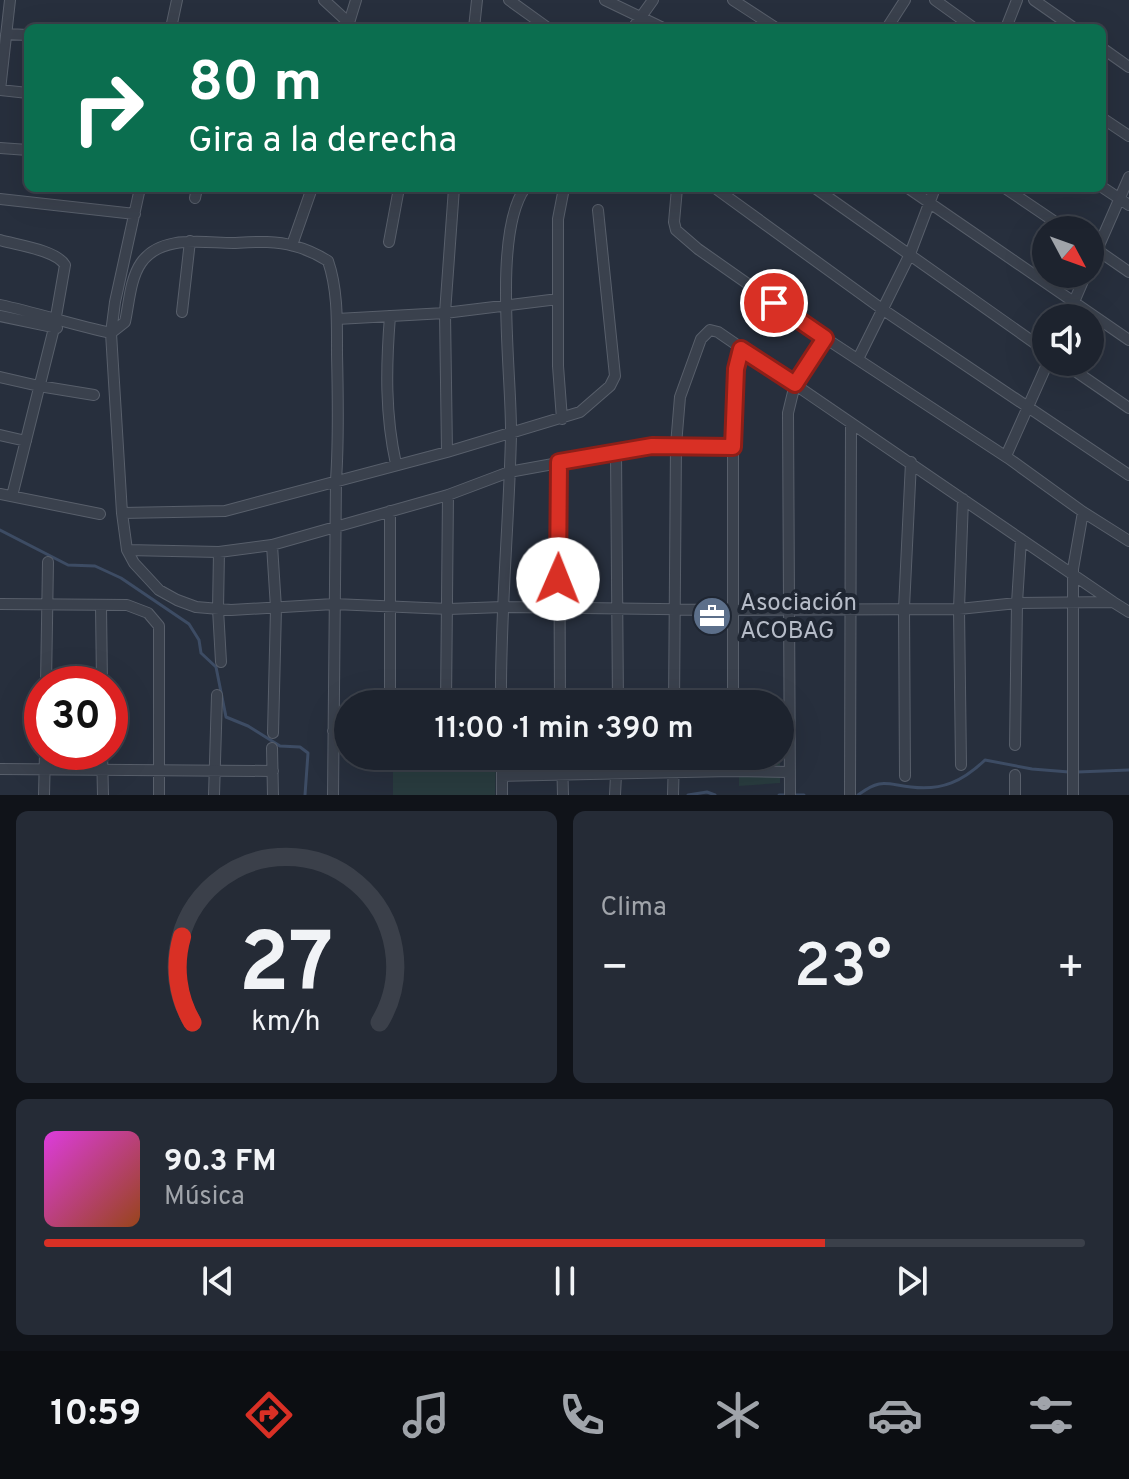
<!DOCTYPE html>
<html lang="es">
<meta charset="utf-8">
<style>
body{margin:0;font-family:Overpass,sans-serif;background:#252b36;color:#f1f3f6;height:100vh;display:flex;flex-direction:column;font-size:30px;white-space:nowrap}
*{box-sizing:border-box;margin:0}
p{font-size:26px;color:#a0a4aa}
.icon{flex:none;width:44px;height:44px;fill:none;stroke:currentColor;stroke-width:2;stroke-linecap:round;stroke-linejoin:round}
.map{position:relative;height:795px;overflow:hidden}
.panel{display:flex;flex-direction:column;gap:16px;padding:16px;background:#101319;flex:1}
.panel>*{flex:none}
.guide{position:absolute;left:24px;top:24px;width:1082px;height:168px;border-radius:12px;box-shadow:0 8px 32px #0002,0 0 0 2px #3b404a;background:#0b6e4f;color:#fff;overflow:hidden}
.needle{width:52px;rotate:131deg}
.fabs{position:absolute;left:1032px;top:216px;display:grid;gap:16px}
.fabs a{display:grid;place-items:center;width:72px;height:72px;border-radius:50%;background:#1d232e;box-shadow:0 8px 32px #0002,0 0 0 2px #3b404a;font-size:40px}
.speed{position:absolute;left:24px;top:666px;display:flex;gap:16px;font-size:40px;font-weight:700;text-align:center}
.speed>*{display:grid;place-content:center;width:104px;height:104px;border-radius:50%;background:#1d232e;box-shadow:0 8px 32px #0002,0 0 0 2px #3b404a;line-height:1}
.speed .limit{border:12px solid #d22;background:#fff;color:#111}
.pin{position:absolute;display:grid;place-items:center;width:68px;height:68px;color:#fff;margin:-34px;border:4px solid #fff;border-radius:50%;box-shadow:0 2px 8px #0007}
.me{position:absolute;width:88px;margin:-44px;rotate:1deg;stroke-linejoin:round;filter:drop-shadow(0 0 6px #0008)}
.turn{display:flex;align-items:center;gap:28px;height:168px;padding:0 32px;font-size:36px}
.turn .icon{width:104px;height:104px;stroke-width:2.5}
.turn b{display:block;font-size:56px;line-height:68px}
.big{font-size:60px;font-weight:600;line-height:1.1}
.panel .widget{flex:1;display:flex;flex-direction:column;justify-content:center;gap:12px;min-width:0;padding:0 28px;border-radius:12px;background:#252b36}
.panel .dial{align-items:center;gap:0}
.dial svg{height:208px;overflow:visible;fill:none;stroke:#3b404a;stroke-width:7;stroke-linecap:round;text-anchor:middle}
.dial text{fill:#f1f3f6;stroke:none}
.song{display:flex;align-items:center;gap:24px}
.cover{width:96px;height:96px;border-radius:12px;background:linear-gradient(135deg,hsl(300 70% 55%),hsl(20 70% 35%))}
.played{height:8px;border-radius:4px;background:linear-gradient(90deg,#d93025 75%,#3b404a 75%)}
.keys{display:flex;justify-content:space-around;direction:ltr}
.heat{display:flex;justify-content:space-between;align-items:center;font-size:44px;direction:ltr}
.panel .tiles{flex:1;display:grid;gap:16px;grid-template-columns:1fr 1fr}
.widget:last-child{grid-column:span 2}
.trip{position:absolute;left:334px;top:690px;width:460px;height:80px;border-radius:40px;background:#1d232e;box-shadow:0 8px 32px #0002,0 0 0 2px #3b404a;font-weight:600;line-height:80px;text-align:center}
.dock{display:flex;height:128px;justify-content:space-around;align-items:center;background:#0c0e12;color:#a0a4aa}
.dock .icon{width:56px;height:56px}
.dock .current{color:#d93025}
.dock b{font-size:36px;color:#f1f3f6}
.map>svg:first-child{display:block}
.green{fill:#293c3f}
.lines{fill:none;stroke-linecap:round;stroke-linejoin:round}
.stream{stroke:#3d4c64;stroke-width:3}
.street-casing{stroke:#585f6b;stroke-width:12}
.street{stroke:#3a414d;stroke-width:10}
.route-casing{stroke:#8d1f18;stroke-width:20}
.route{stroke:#d93025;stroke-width:14}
.labels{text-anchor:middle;stroke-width:8;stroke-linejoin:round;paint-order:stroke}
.poi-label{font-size:24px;fill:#b6bcc8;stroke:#1f2632;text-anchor:start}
</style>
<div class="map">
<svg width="1129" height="795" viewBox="0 0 1129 795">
<rect width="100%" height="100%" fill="#272f3d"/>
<path class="green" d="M393,756H496L495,795H393Z
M739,756H780V783L739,786Z"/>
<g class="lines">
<path class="stream" d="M0,530L68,565L95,566L121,578L189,624L199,640L201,653L216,667L226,717L248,726L280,746L300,747L308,753L305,795
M1077,772L1129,770
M688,795L707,792L715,795
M779,795H804
M858,795C881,778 885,784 911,787C942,791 963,781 985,760L1032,769L1069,772"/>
<g class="street-casing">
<path id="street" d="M324,0L349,23
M509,0L548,28
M605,0L663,28
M733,0L776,28
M935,0L974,28
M1034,0L1074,28
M348,26L356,0
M171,28L177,0
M474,28L477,0
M633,28L653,0
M887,28L905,0
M1006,28L1017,0
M6,34L28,35
M1102,48L1129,67
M0,90L10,0
M0,90L28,93
M1102,118L1129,136
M0,148L28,150
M1102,187L1129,205
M140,188L115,302L111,333L122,513L127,550L134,563L159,590L177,600L196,607L231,610L334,604L449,609L502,607L733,610L959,609L1017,603L1113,602L1129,612
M677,188L674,222L676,230L698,249L825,338L1008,458L1083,512L1129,541
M715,188L882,309L1129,475
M815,188L1046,351
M908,188L1129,340
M1005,188L1067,230
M195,198L197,188
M0,199L135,214
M0,240C17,245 56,250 65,265L54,328L12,496
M389,242L399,188
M292,245L312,188
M1090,245L1129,272
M1090,266L1129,177
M0,305C38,313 73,325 111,333L125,322C129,304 130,279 141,263C161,234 204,243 233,243C253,242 275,240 294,246C306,249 317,254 328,261C338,290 337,323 337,354C338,396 339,438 336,480L333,795
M182,312L190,241
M0,316L57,328
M390,316C386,367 385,414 396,464
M1067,318L1086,274
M337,319L445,313L558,299
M858,359L910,254L935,188
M1062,362L1129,408
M0,377L39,386L94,395
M562,419L558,366V219L564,188
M0,435L26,441
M447,452L445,313L454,188
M616,452L618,704
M1006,456L1048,362
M559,462L560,704
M0,494L100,514
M122,513L225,511L447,452L580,412L610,386L615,376L598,210
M272,545L276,608L273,733
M127,550L219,552L272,545L448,495L509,472L652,446L733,447
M219,552L218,609L221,662
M0,604L127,605L148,613L159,626V795
M101,606L102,684
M46,684L48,562
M390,704V511
M446,704L448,495
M501,704C500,614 509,525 511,435C512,375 492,234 525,188
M674,704L676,445L680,397L701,339L710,330L718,332L1113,602
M733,704V447L736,369L741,349
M333,731H348
M1015,745L1017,603L1021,539
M272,748L273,795
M102,752L103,795
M502,756V795
M562,756L563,795
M961,765L959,609L963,499
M0,769L273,771
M732,771L790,772
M502,776L732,771L733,756
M905,776L904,608L911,462
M44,795L45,752
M214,795L217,695
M615,795L617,756
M673,795L674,756
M790,795L788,413L795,384L825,338
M850,795L851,423
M1015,795V775
M1073,795V569L1083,512"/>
</g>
<use href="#street" class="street"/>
</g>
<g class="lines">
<g class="route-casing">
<path id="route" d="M558,579L559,462L652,446L733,447L736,369L741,349L795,384L825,338L774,303"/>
</g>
<use href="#route" class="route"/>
</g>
<defs>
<g id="office-disc" transform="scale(2)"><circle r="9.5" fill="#5c6f8a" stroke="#1f2632"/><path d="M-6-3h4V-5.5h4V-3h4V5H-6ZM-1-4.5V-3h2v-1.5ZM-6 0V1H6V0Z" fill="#fff"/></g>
</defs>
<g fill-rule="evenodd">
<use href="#office-disc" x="712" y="616"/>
</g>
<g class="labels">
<g class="poi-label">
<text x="740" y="610">Asociación<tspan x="740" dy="28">ACOBAG</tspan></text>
</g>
</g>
</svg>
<div class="fabs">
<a><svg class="needle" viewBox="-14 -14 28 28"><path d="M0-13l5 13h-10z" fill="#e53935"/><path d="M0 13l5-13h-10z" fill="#a0a4aa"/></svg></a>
<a><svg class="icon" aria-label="sound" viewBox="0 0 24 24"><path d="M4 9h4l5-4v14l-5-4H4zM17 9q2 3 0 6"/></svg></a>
</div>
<div class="speed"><div class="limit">30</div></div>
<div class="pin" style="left:774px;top:303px;background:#d93025"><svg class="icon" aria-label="arrive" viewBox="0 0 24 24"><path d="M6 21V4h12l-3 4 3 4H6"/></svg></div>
<svg class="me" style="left:558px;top:579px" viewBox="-20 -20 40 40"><circle r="19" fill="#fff"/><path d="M0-13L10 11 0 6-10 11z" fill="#d93025"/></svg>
<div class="trip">11:00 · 1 min · 390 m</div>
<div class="guide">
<div class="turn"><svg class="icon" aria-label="right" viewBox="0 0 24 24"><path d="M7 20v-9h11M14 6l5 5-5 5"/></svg><div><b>80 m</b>Gira a la derecha</div></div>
</div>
</div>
<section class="panel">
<div class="tiles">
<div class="widget dial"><svg viewBox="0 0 100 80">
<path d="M14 69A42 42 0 1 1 86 69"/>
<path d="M14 69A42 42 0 0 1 10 36" stroke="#d93025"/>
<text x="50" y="56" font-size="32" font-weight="700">27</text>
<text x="50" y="72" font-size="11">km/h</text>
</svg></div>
<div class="widget"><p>Clima</p>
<div class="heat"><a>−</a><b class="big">23°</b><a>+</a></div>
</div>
<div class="widget">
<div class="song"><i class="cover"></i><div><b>90.3 FM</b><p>Música</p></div></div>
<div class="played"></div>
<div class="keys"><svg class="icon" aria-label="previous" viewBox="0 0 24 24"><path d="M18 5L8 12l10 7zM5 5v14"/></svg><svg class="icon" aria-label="pause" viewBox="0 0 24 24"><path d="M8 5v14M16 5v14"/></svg><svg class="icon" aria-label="next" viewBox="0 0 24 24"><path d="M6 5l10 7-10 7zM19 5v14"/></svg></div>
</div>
</div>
</section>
<nav class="dock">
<b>10:59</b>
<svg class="icon current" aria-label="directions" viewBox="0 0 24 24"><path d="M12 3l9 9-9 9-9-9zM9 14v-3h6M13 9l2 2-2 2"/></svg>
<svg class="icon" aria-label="music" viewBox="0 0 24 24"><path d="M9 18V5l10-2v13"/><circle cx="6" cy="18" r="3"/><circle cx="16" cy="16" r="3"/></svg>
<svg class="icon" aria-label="phone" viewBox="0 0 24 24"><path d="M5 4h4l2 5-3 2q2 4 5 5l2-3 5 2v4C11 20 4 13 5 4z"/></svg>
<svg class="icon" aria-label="climate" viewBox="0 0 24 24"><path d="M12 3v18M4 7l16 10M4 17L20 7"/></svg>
<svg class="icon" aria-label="car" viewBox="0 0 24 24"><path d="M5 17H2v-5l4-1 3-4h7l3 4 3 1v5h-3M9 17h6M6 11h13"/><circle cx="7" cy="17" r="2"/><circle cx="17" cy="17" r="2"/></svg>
<svg class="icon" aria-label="filters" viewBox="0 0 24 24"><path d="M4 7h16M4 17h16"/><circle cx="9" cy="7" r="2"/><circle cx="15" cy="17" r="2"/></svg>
</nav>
